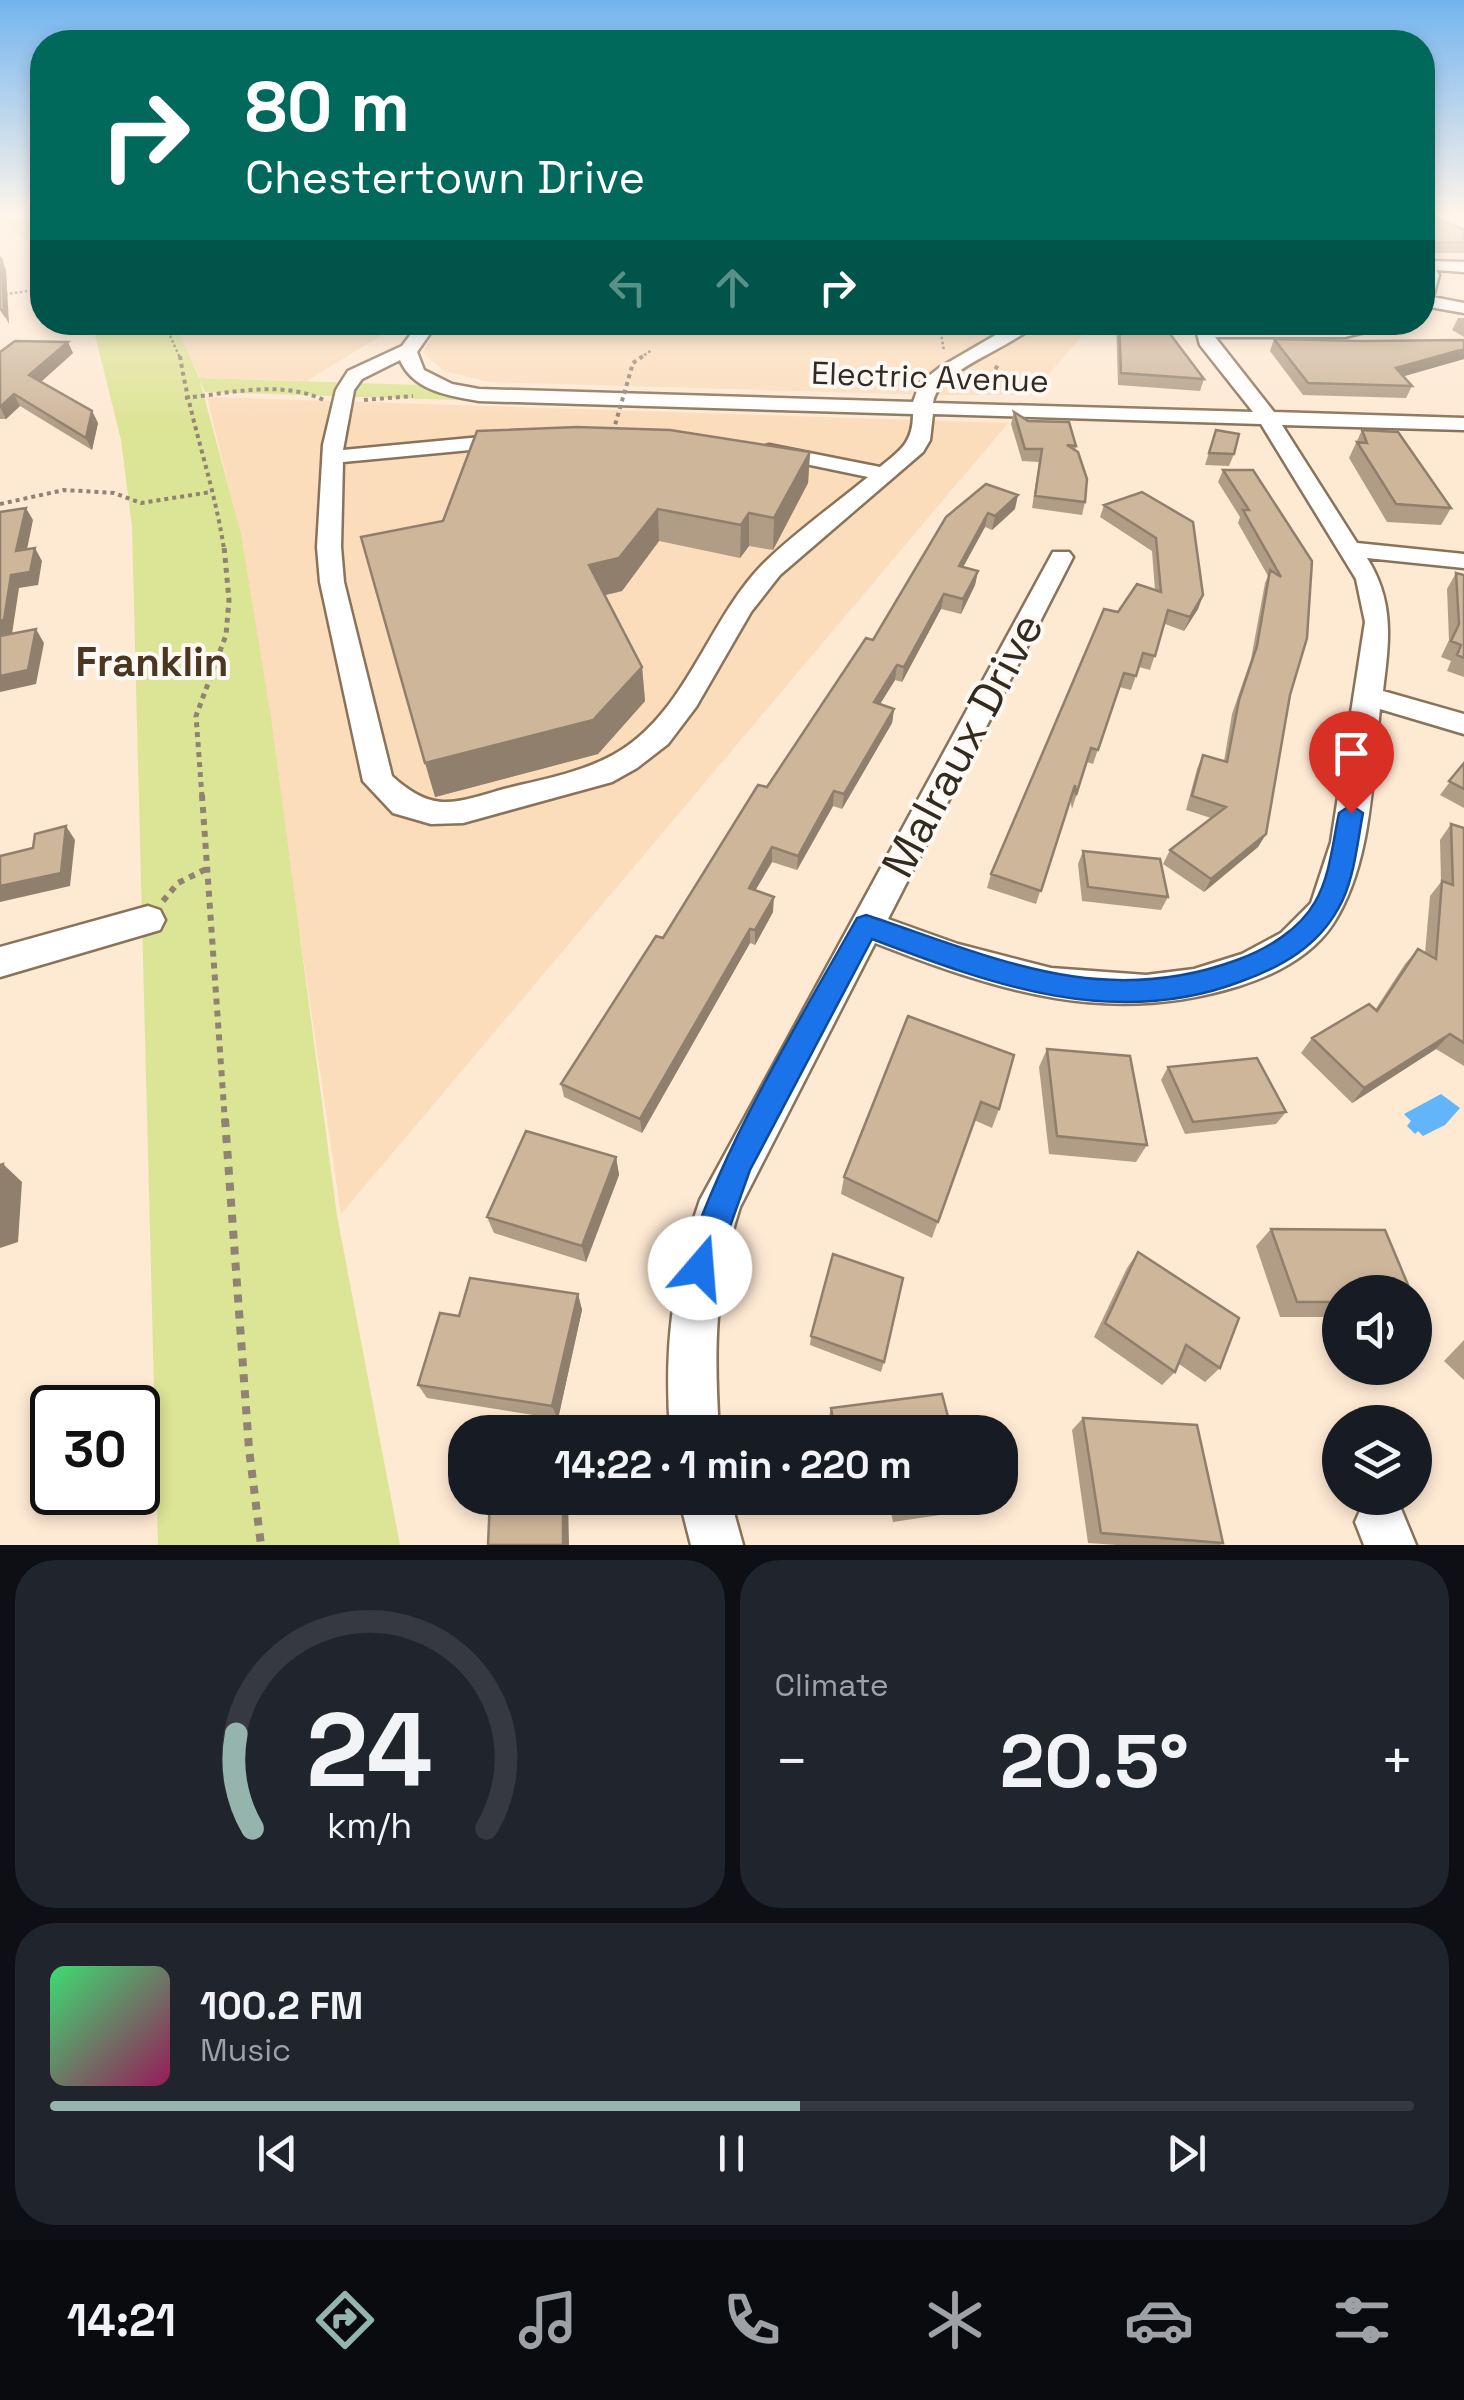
<!DOCTYPE html>
<meta charset="utf-8">
<style>
body{margin:0;font-family:"Space Grotesk",sans-serif;background:#20242c;color:#f1f3f6;height:100vh;display:flex;flex-direction:column;font-size:38px;white-space:nowrap}
*{box-sizing:border-box;margin:0}
p{font-size:32px;color:#9ea1a6}
.icon{flex:none;width:55px;height:55px;fill:none;stroke:currentColor;stroke-width:2;stroke-linecap:round;stroke-linejoin:round}
.map{position:relative;height:1545px;overflow:hidden}
.side{display:flex;flex-direction:column;gap:15px;padding:15px;background:#0d0f14;flex:1}
.side>*{flex:none}
.guide{position:absolute;left:30px;top:30px;width:1405px;height:305px;border-radius:40px;box-shadow:0 5px 15px #0003;background:#00695c;color:#fff;overflow:hidden}
.controls{position:absolute;left:1322px;top:1275px;display:grid;gap:20px}
.controls a{display:grid;place-items:center;width:110px;height:110px;border-radius:50%;background:#171b24;box-shadow:0 5px 15px #0003;font-size:50px}
.speed{position:absolute;left:30px;top:1385px;display:flex;gap:20px;font-size:50px;font-weight:700;text-align:center}
.speed>*{display:grid;place-content:center;width:130px;height:130px;border-radius:50%;background:#171b24;box-shadow:0 5px 15px #0003;line-height:1}
.speed .limit{border:5px solid #111;border-radius:15px;background:#fff;color:#111}
.pin{position:absolute;display:grid;place-items:center;width:85px;height:85px;color:#fff;margin:-102px -42px;border-radius:50% 50% 50% 0;rotate:-45deg;box-shadow:0 0 10px #0007}
.pin .icon{rotate:45deg}
.me{position:absolute;width:110px;margin:-55px;rotate:18deg;stroke-linejoin:round;filter:drop-shadow(0 0 8px #0008)}
.turn{display:flex;align-items:center;gap:35px;height:210px;padding:0 50px;font-size:45px}
.turn .icon{width:130px;height:130px;stroke-width:2.5}
.turn b{display:block;font-size:70px;line-height:85px}
.lanes{display:flex;align-items:center;height:95px;padding:0 50px;background:#0003;justify-content:center;gap:50px;direction:ltr}
.lanes .off{opacity:.35}
.big{font-size:75px;font-weight:700;line-height:1.1}
.side .card{flex:1;display:flex;flex-direction:column;justify-content:center;gap:15px;min-width:0;padding:0 35px;border-radius:40px;background:#20242c}
.side .dial{align-items:center;gap:0}
.dial svg{height:260px;overflow:visible;fill:none;stroke:#363941;stroke-width:7;stroke-linecap:round;text-anchor:middle}
.dial text{fill:#f1f3f6;stroke:none}
.song{display:flex;align-items:center;gap:30px}
.cover{width:120px;height:120px;border-radius:15px;background:linear-gradient(135deg,hsl(140 70% 55%),hsl(330 70% 35%))}
.played{height:10px;border-radius:5px;background:linear-gradient(90deg,#95b4ae 55%,#363941 55%)}
.keys{display:flex;justify-content:space-around;direction:ltr}
.heat{display:flex;justify-content:space-between;align-items:center;font-size:55px;direction:ltr}
.side .tiles{flex:1;display:grid;gap:15px;grid-template-columns:1fr 1fr}
.card:last-child{grid-column:span 2}
.trip{position:absolute;left:448px;top:1415px;width:570px;height:100px;border-radius:40px;background:#171b24;box-shadow:0 5px 15px #0003;font-weight:700;line-height:100px;text-align:center}
.menu{display:flex;height:160px;justify-content:space-around;align-items:center;background:#090b0e;color:#9ea1a6}
.menu .icon{width:70px;height:70px}
.menu .on{color:#95b4ae}
.menu b{font-size:45px;color:#f1f3f6}
.map>svg:first-child{display:block}
.built{fill:#fbdcbb}
.green{fill:#dce495}
.water{fill:#62b5fa}
.lines{fill:none;stroke-linecap:round;stroke-linejoin:round}
.minor-casing{stroke:#89735a;stroke-width:5}
.path-far4{stroke:#918373;stroke-width:2.5;stroke-dasharray:2.5 2.5;stroke-linecap:butt}
.path-far3{stroke:#918373;stroke-width:4;stroke-dasharray:4 4;stroke-linecap:butt}
.path-far2{stroke:#918373;stroke-width:5;stroke-dasharray:5 5;stroke-linecap:butt}
.path-far1{stroke:#918373;stroke-width:6;stroke-dasharray:6 6;stroke-linecap:butt}
.path{stroke:#918373;stroke-width:8;stroke-dasharray:8 8;stroke-linecap:butt}
.minor{fill:#fff;fill-rule:evenodd}
.path-bridge{stroke:#918373;stroke-width:4;stroke-dasharray:4 4;stroke-linecap:butt}
.wall{fill:#b19d85}
.shaded-wall{fill:#907f6c}
.building{fill:#ceb69b;stroke:#907f6c;stroke-width:2.5}
.route{fill:#1a73e8;stroke:#114b97;stroke-width:2.5}
.labels{text-anchor:middle;stroke-width:8;stroke-linejoin:round;paint-order:stroke}
.far-street-label{font-size:32px;fill:#342b20;stroke:#fef9f4}
.neighbourhood-label{font-size:40px;font-weight:bold;fill:#4b3720;stroke:#fef9f4}
.near-street-label{font-size:45px;fill:#342b20;stroke:#fef9f4}
</style>
<div class="map">
<svg width="1464" height="1545" viewBox="0 0 1464 1545">
<rect width="100%" height="100%" fill="#fee9d3"/>
<path class="built" d="M444,322L1093,323L1031,395H930L489,382L444,371L423,353L434,329Z
M173,323H401L307,381L200,378Z
M207,397L1008,423L341,1214L242,542Z"/>
<path class="green" d="M0,212H42V252L0,220Z
M92,323H175L199,378L1023,404L1011,418L205,392L200,381L241,534L271,718L337,1216L400,1545H158L132,527L121,440Z"/>
<path class="water" d="M1441,1094L1460,1108L1445,1125L1423,1136L1418,1131L1415,1134L1407,1126L1411,1121L1404,1114Z"/>
<g class="lines">
<g class="minor-casing">
<path id="minor" d="M1422,257L1429,261L1464,262V272L1436,270L1439,275L1433,297L1464,303V313L1430,307L1422,311Z
M420,322H438L417,352L424,370L452,384L479,389L913,402L920,383L939,368L1018,322H1037C1013,349 937,369 933,403L1253,412L1200,345L1194,322H1211L1212,327L1405,322L1345,337H1215L1274,412L1464,418V430L1282,425L1357,543L1464,554V568L1367,558C1395,602 1389,642 1383,691L1464,714V734L1380,709C1372,778 1372,864 1333,924C1312,956 1274,975 1239,986C1108,1027 998,991 875,943L740,1207C714,1287 714,1350 719,1432H670C664,1346 672,1281 700,1200L1053,552H1069L1073,557L888,919L958,944L1051,968L1146,975L1194,969L1242,954L1281,933L1311,903L1331,842L1365,622L1356,579L1261,424L933,414L930,440L923,452L780,575L751,612L696,707L668,744L637,768L612,782L463,823L431,824L393,813L363,781L320,582L317,547L323,445L336,390L348,371L402,346ZM400,360C413,391 450,396 479,401L913,414C913,442 901,450 880,467L769,445L762,447L759,451L762,455L868,477C833,506 794,533 762,565C706,623 686,715 613,755C580,773 540,780 504,789C454,803 434,814 392,776L344,582L341,547L343,462L513,446L523,440L513,434L343,450L354,390L362,379Z
M148,906L160,910L165,920L160,930L0,977V947Z
M679,1498H730L743,1545H691Z
M1378,1498L1399,1504L1416,1545H1364L1355,1522L1363,1504Z"/>
</g>
<path class="path-far4" d="M31,212L42,217
M0,295L42,289
M164,322L180,358
M939,322L944,351
M640,358L652,350"/>
<path class="path-far3" d="M180,356C190,421 214,483 224,549
M633,363L643,356
M996,389L989,379L998,365
M185,398C232,393 280,380 324,400
M364,400L413,396
M0,504L64,490L114,493L141,503L211,492"/>
<path class="path-far2" d="M202,797L196,716L226,635L229,600L224,546"/>
<path class="path-far1" d="M202,795L225,1122
M163,901L178,883L208,868"/>
<path class="path" d="M225,1119L249,1449L261,1545"/>
<use href="#minor" class="minor"/>
<path class="path-bridge" d="M613,432L633,363"/>
</g>
<path class="wall" d="M1422,214L1464,229V253H1422Z
M1458,318H1464V337L1452,330Z
M1116,322H1161L1204,379L1200,391L1118,385Z
M1274,339L1362,341L1464,340V359L1403,376L1412,386L1406,398L1303,395L1270,351Z
M0,352L73,353L41,382L92,411L98,423L92,450L20,406L6,419H0Z
M1014,412L1076,446L1075,450L1085,502L1082,515L1032,508L1039,462L1022,461L1011,424Z
M1216,430L1234,454L1229,466L1205,465Z
M1362,430L1451,508L1441,525L1387,522L1349,458Z
M810,452L808,483L773,550L749,546L740,558L659,541L622,591L605,595L642,667L645,701L598,754L435,797L443,521Z
M1223,470L1312,561L1266,834L1258,847L1204,892L1163,864L1170,850L1211,818L1186,810L1197,769L1203,755L1224,761L1232,714L1251,659L1265,583L1268,576L1238,523L1240,517L1218,482Z
M1142,492L1203,595L1198,609L1184,631L1165,624L1150,670L1139,667L1131,690L1119,687L1093,764L1087,762L1072,809L1070,799L1036,904L987,888L991,874L1118,612L1155,590L1152,551L1100,517L1104,505Z
M1015,509L992,530L985,527L963,567L978,571L975,585L961,614L941,609L902,682L895,680L880,704L894,709L892,723L842,809L833,806L797,870L772,862L755,890L773,912L755,945L750,943L642,1133L564,1097L561,1084L767,787L873,640L946,517Z
M1456,573L1464,575V677L1447,671L1451,661L1441,657L1449,640L1447,589Z
M1464,763V808L1440,795Z
M1451,824L1464,828V1066L1436,1049L1352,1103L1301,1053L1312,1038L1375,1010L1405,964L1418,949L1425,953L1430,896L1441,882L1440,840Z
M1083,851L1168,897L1161,910L1082,901L1078,864Z
M908,1016L999,1109L992,1128L974,1120L932,1238L841,1194L844,1177Z
M1047,1049L1147,1145L1136,1162L1049,1154L1039,1067Z
M1168,1067L1286,1112L1276,1124L1185,1134L1161,1080Z
M616,1157L619,1175L586,1262L494,1233L487,1217Z
M1271,1229L1340,1292V1317H1280L1256,1246Z
M1138,1252L1220,1368L1205,1382L1179,1364L1175,1372L1162,1385L1094,1337L1127,1268Z
M578,1294L582,1310L558,1419L427,1398L418,1385L459,1316Z
M811,1336L884,1362L881,1372L810,1345Z
M1464,1340V1380L1444,1361Z
M831,1408L952,1432H830L828,1421Z
M1083,1418L1223,1543L1220,1545H1117L1088,1543L1072,1430Z
M888,1498H967L968,1502L960,1512L893,1522Z"/>
<path class="shaded-wall" d="M2,260L6,270L9,324L4,314Z
M68,342L73,353L35,387L29,375Z
M1464,349V359L1391,380L1396,368Z
M14,394L20,406L6,419L0,407Z
M92,411L98,423L92,450L86,438Z
M810,452L808,483L773,550L774,518Z
M1018,495L1015,509L992,530L995,516Z
M26,508L33,520L24,564L16,551Z
M658,509L659,541L622,591L593,598L589,565Z
M749,513V546L740,558L741,525Z
M988,513L985,527L956,580L959,566Z
M35,548L42,561L38,585L19,588L12,634L0,636V621L11,575Z
M978,571L975,585L961,614L963,599Z
M944,594L941,609L902,682L904,667Z
M1203,595L1198,609L1184,631L1190,617Z
M36,629L44,643L36,684L0,692V676Z
M897,665L895,680L872,717L874,702Z
M642,667L645,701L598,754L435,797L425,763Z
M894,709L892,723L842,809L844,794Z
M834,791L833,806L797,870L798,856Z
M66,826L75,840L70,886L0,902V886Z
M1266,834L1258,847L1204,892L1211,879Z
M772,847V862L748,903L749,888Z
M774,897L773,912L755,945V930Z
M750,929V943L642,1133L640,1119Z
M1450,1034L1436,1049L1352,1103L1364,1088Z
M616,1157L619,1175L586,1262L582,1246Z
M3,1164L22,1182L18,1242L0,1248V1195Z
M578,1294L582,1310L558,1419L552,1406Z
M563,1498H568L569,1545H563Z"/>
<path class="building" d="M1422,214L1464,229V242L1422,243Z
M0,258L2,260L4,314L0,308Z
M1119,322H1161L1204,379L1121,373Z
M1274,339L1362,341L1464,340V349L1396,368L1412,386L1308,383Z
M15,341L68,342L29,375L92,411L86,438L14,394L0,407V352Z
M1014,412L1028,421L1069,422L1076,446L1067,445L1078,452L1087,479L1085,502L1035,496L1042,449H1025Z
M577,427L670,430L810,452L774,518L749,513L741,525L658,509L619,558L589,565L642,667L593,720L425,763L361,537L443,521L477,431Z
M1216,430L1239,434L1234,454L1209,453Z
M1362,430L1398,432L1451,508L1396,504L1357,442L1367,443Z
M1223,470H1253L1312,561L1307,638L1290,695L1266,834L1211,879L1170,850L1226,807L1192,796L1203,755L1227,762L1239,700L1257,646L1270,570L1281,577L1243,510H1249Z
M986,484L1018,495L995,516L988,513L959,566L978,571L963,599L944,594L904,667L897,665L874,702L894,709L844,794L834,791L798,856L772,847L749,888L774,897L755,930L750,929L640,1119L561,1084L656,936L663,938L758,785L767,787L866,638L873,640L946,517Z
M1142,492L1193,522L1203,595L1190,617L1168,610L1155,656L1143,653L1136,676L1124,673L1098,750L1091,748L1076,795L1075,785L1041,891L991,874L1104,609L1118,612L1137,584L1161,592L1156,538L1104,505Z
M26,508L16,551L35,548L30,572L11,575L4,620L0,621V512Z
M1456,573L1464,575V658L1457,655L1461,645L1451,641L1459,624Z
M36,629L28,670L0,676V636Z
M1464,763V789L1449,781Z
M1451,824L1464,828V1043L1450,1034L1364,1088L1312,1038L1369,1004L1377,1011L1418,949L1436,959L1442,881L1453,885Z
M66,826L61,873L0,886V856L33,848L35,834Z
M1083,851L1160,859L1168,897L1088,887Z
M908,1016L1014,1055L999,1109L981,1102L938,1222L844,1177Z
M1047,1049L1130,1056L1147,1145L1057,1136Z
M1257,1058L1286,1112L1193,1122L1168,1067Z
M526,1131L616,1157L582,1246L487,1217Z
M3,1164L0,1195V1165Z
M1271,1229L1385,1230L1411,1292H1340V1302H1297Z
M1138,1252L1239,1318L1220,1368L1186,1345L1175,1372L1105,1323Z
M833,1254L903,1278L884,1362L811,1336Z
M470,1278L578,1294L552,1406L418,1385L440,1313L459,1316Z
M942,1394L952,1432H835L831,1408Z
M1083,1418L1197,1425L1223,1543L1101,1533Z
M490,1498H563V1545H488Z
M895,1498H967L968,1502L898,1512Z"/>
<linearGradient id="sky" x2="0" y2="1"><stop stop-color="#72b4ef"/><stop offset="0.5" stop-color="#fff5eb"/><stop offset="1" stop-color="#fff5eb" stop-opacity="0"/></linearGradient>
<rect width="1464" height="428" fill="url(#sky)"/>
<path class="route" d="M1351,805L1363,813C1357,844 1354,882 1338,909C1317,947 1281,967 1242,981C1115,1030 993,985 872,939L750,1170L711,1280L700,1285L688,1280L683,1268C724,1143 793,1032 857,918L866,915C993,957 1101,1010 1237,960C1267,949 1299,930 1315,902C1330,877 1333,841 1339,813Z"/>
<g class="labels">
<g class="far-street-label">
<text transform="translate(930 377) rotate(2)" y="11">Electric Avenue</text>
</g>
<g class="neighbourhood-label">
<text x="152" y="676">Franklin</text>
</g>
<g class="near-street-label">
<text transform="translate(962 745) rotate(-62)" y="16">Malraux Drive</text>
</g>
</g>
</svg>
<div class="controls">
<a><svg class="icon" aria-label="sound" viewBox="0 0 24 24"><path d="M4 9h4l5-4v14l-5-4H4zM17 9q2 3 0 6"/></svg></a>
<a><svg class="icon" aria-label="layers" viewBox="0 0 24 24"><path d="M12 4l9 5-9 5-9-5zM3 14l9 5 9-5"/></svg></a>
</div>
<div class="speed"><div class="limit">30</div></div>
<div class="pin" style="left:1351px;top:813px;background:#d93025"><svg class="icon" aria-label="arrive" viewBox="0 0 24 24"><path d="M6 21V4h12l-3 4 3 4H6"/></svg></div>
<svg class="me" style="left:700px;top:1268px" viewBox="-20 -20 40 40"><circle r="19" fill="#fff"/><path d="M0-13L10 11 0 6-10 11z" fill="#1a73e8"/></svg>
<div class="trip">14:22 · 1 min · 220 m</div>
<div class="guide">
<div class="turn"><svg class="icon" aria-label="right" viewBox="0 0 24 24"><path d="M7 20v-9h11M14 6l5 5-5 5"/></svg><div><b>80 m</b>Chestertown Drive</div></div>
<div class="lanes"><svg class="icon off" aria-label="left" viewBox="0 0 24 24"><path d="M17 20v-9H6M10 6l-5 5 5 5"/></svg><svg class="icon off" aria-label="ahead" viewBox="0 0 24 24"><path d="M12 20V5M6 11l6-6 6 6"/></svg><svg class="icon" aria-label="right" viewBox="0 0 24 24"><path d="M7 20v-9h11M14 6l5 5-5 5"/></svg></div>
</div>
</div>
<section class="side">
<div class="tiles">
<div class="card dial"><svg viewBox="0 0 100 80">
<path d="M14 69A42 42 0 1 1 86 69"/>
<path d="M14 69A42 42 0 0 1 9 40" stroke="#95b4ae"/>
<text x="50" y="56" font-size="32" font-weight="700">24</text>
<text x="50" y="72" font-size="11">km/h</text>
</svg></div>
<div class="card"><p>Climate</p>
<div class="heat"><a>−</a><b class="big">20.5°</b><a>+</a></div>
</div>
<div class="card">
<div class="song"><i class="cover"></i><div><b>100.2 FM</b><p>Music</p></div></div>
<div class="played"></div>
<div class="keys"><svg class="icon" aria-label="previous" viewBox="0 0 24 24"><path d="M18 5L8 12l10 7zM5 5v14"/></svg><svg class="icon" aria-label="pause" viewBox="0 0 24 24"><path d="M8 5v14M16 5v14"/></svg><svg class="icon" aria-label="next" viewBox="0 0 24 24"><path d="M6 5l10 7-10 7zM19 5v14"/></svg></div>
</div>
</div>
</section>
<nav class="menu">
<b>14:21</b>
<svg class="icon on" aria-label="directions" viewBox="0 0 24 24"><path d="M12 3l9 9-9 9-9-9zM9 14v-3h6M13 9l2 2-2 2"/></svg>
<svg class="icon" aria-label="music" viewBox="0 0 24 24"><path d="M9 18V5l10-2v13"/><circle cx="6" cy="18" r="3"/><circle cx="16" cy="16" r="3"/></svg>
<svg class="icon" aria-label="phone" viewBox="0 0 24 24"><path d="M5 4h4l2 5-3 2q2 4 5 5l2-3 5 2v4C11 20 4 13 5 4z"/></svg>
<svg class="icon" aria-label="climate" viewBox="0 0 24 24"><path d="M12 3v18M4 7l16 10M4 17L20 7"/></svg>
<svg class="icon" aria-label="car" viewBox="0 0 24 24"><path d="M5 17H2v-5l4-1 3-4h7l3 4 3 1v5h-3M9 17h6M6 11h13"/><circle cx="7" cy="17" r="2"/><circle cx="17" cy="17" r="2"/></svg>
<svg class="icon" aria-label="filters" viewBox="0 0 24 24"><path d="M4 7h16M4 17h16"/><circle cx="9" cy="7" r="2"/><circle cx="15" cy="17" r="2"/></svg>
</nav>
